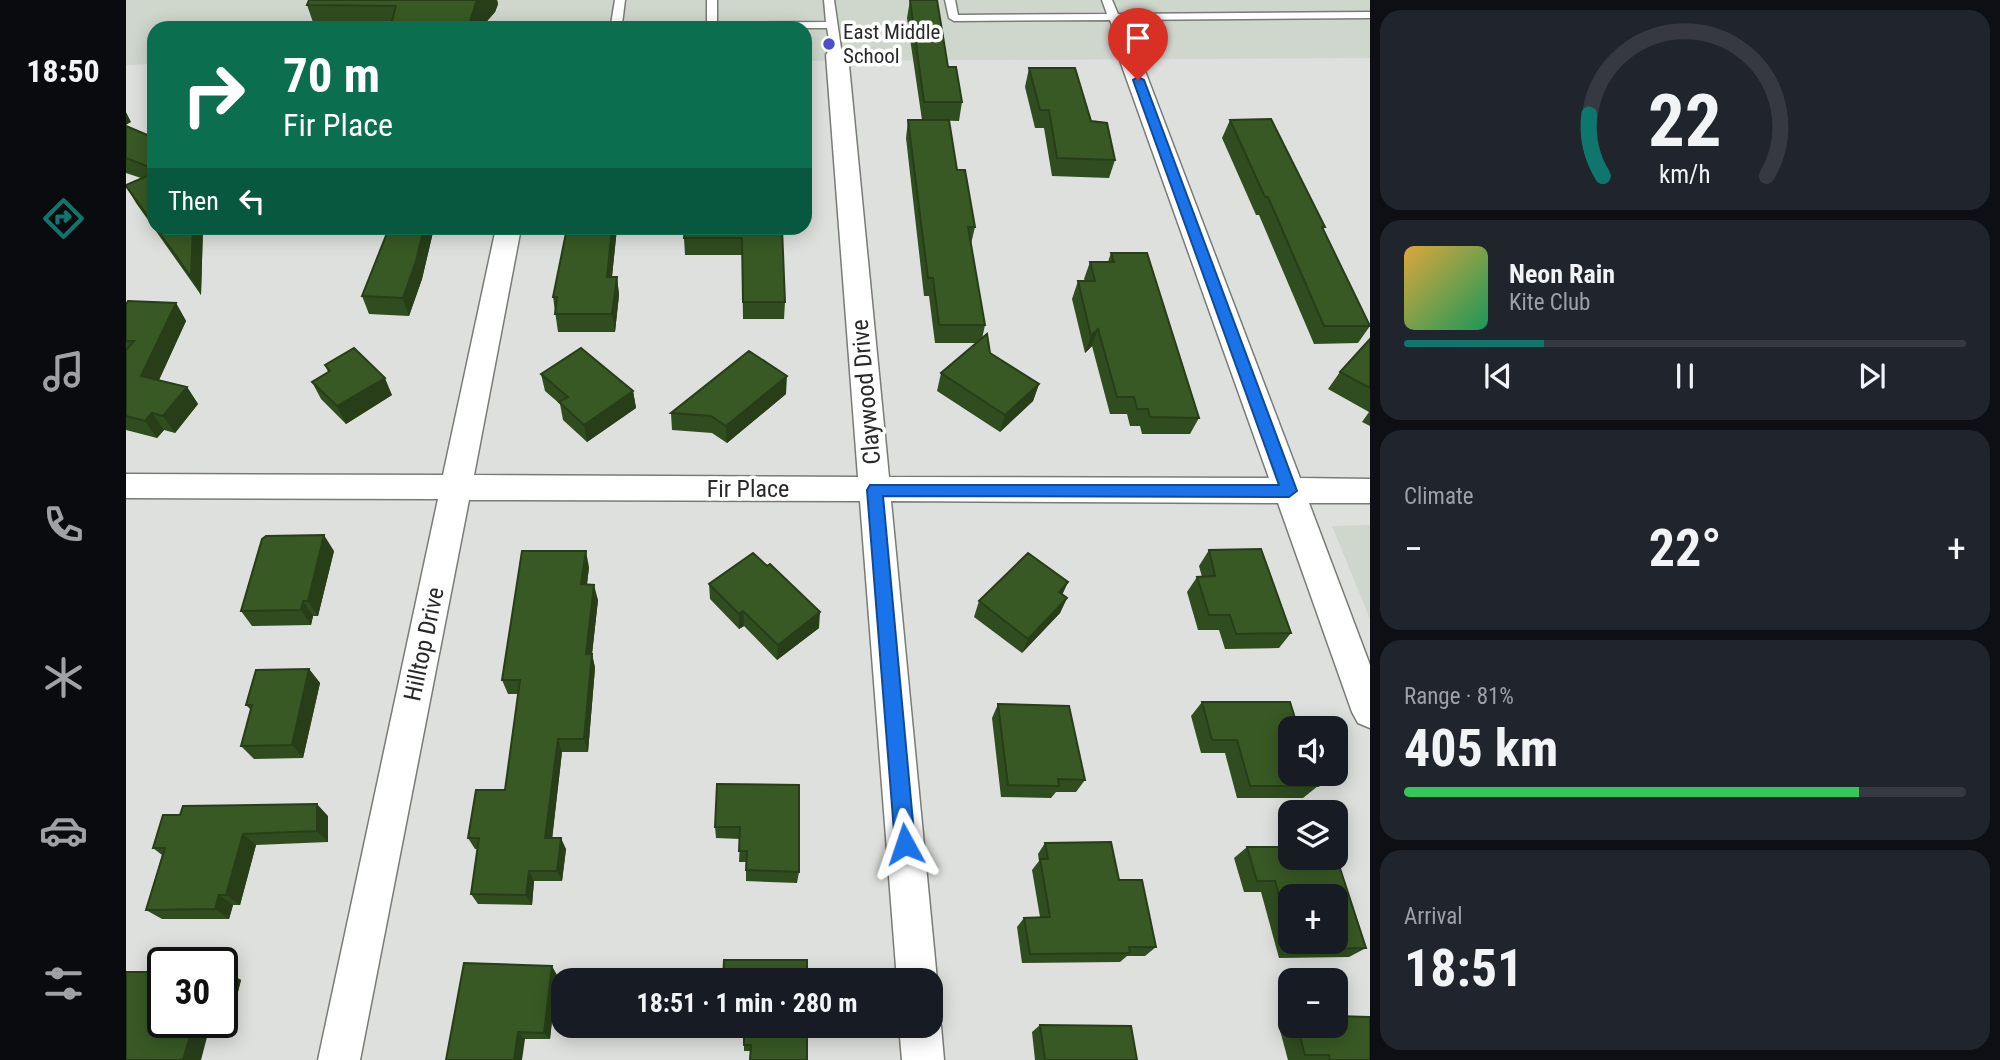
<!DOCTYPE html>
<meta charset="utf-8">
<style>
body{margin:0;font-family:"Roboto Condensed",sans-serif;background:#20242c;color:#f1f3f6;height:100vh;display:flex;flex-direction:column;font-size:26px;white-space:nowrap}
*{box-sizing:border-box;margin:0}
p{font-size:23px;color:#9ea1a6}
.icon{flex:none;width:38px;height:38px;fill:none;stroke:currentColor;stroke-width:2;stroke-linecap:round;stroke-linejoin:round}
.map{position:relative;flex:1;overflow:hidden}
.panel{display:flex;flex-direction:column;gap:10px;padding:10px;background:#0d0f14;width:630px}
.panel>*{flex:none}
.guide{position:absolute;left:21px;top:21px;width:665px;height:214px;border-radius:21px;box-shadow:0 4px 18px #0003;background:#0b6e4f;color:#fff;overflow:hidden}
.buttons{position:absolute;left:1152px;top:716px;display:grid;gap:14px}
.buttons a{display:grid;place-items:center;width:70px;height:70px;border-radius:14px;background:#171b24;box-shadow:0 4px 18px #0003;font-size:35px}
.speed{position:absolute;left:21px;top:947px;display:flex;gap:14px;font-size:35px;font-weight:700;text-align:center}
.speed>*{display:grid;place-content:center;width:91px;height:91px;border-radius:50%;background:#171b24;box-shadow:0 4px 18px #0003;line-height:1}
.speed .limit{border:4px solid #111;border-radius:10px;background:#fff;color:#111}
.pin{position:absolute;display:grid;place-items:center;width:60px;height:60px;color:#fff;margin:-72px -30px;border-radius:50% 50% 50% 0;rotate:-45deg;box-shadow:0 0 7px #0007}
.pin .icon{rotate:45deg}
.me{position:absolute;width:77px;margin:-38px;rotate:355deg;stroke-linejoin:round;filter:drop-shadow(0 0 5px #0008)}
.turn{display:flex;align-items:center;gap:24px;height:147px;padding:0 21px;font-size:32px}
.turn .icon{width:91px;height:91px;stroke-width:2.5}
.turn b{display:block;font-size:49px;line-height:60px}
.then{display:flex;align-items:center;height:66px;padding:0 21px;background:#0003;gap:14px;font-size:26px}
.big{font-size:52px;font-weight:700;line-height:1.1}
.panel .tile{flex:1;display:flex;flex-direction:column;justify-content:center;gap:10px;min-width:0;padding:0 24px;border-radius:21px;background:#20242c}
.panel .dial{align-items:center;gap:0}
.dial svg{height:182px;overflow:visible;fill:none;stroke:#363941;stroke-width:7;stroke-linecap:round;text-anchor:middle}
.dial text{fill:#f1f3f6;stroke:none}
.song{display:flex;align-items:center;gap:21px}
.cover{width:84px;height:84px;border-radius:10px;background:linear-gradient(135deg,hsl(40 70% 55%),hsl(150 70% 35%))}
.played{height:7px;border-radius:4px;background:linear-gradient(90deg,#0f766e 25%,#363941 25%)}
.keys{display:flex;justify-content:space-around;direction:ltr}
.heat{display:flex;justify-content:space-between;align-items:center;font-size:38px;direction:ltr}
.charge{height:10px;border-radius:5px;background:linear-gradient(90deg,#34c759 81%,#363941 0)}
.trip{position:absolute;left:425px;top:968px;width:392px;height:70px;border-radius:21px;background:#171b24;box-shadow:0 4px 18px #0003;font-weight:700;line-height:70px;text-align:center}
main{display:flex;flex:1;min-height:0}
.tab-bar{display:flex;flex-direction:column;width:126px;justify-content:space-around;align-items:center;background:#090b0e;color:#9ea1a6}
.tab-bar .icon{width:49px;height:49px}
.tab-bar .selected{color:#0f766e}
.tab-bar b{font-size:32px;color:#f1f3f6}
.map>svg:first-child{display:block}
.built{fill:#cfd6cc}
.lines{fill:none;stroke-linecap:round;stroke-linejoin:round}
.service-casing{stroke:#797b77;stroke-width:3}
.minor-casing{stroke:#797b77;stroke-width:3}
.service{fill:#fff;fill-rule:evenodd}
.minor{fill:#fff;fill-rule:evenodd}
.wall{fill:#304d1f;fill-rule:evenodd}
.shaded-wall{fill:#273e19}
.building{fill:#385924;stroke:#273e19;stroke-width:2}
.route{fill:#1a73e8;stroke:#114b97;stroke-width:2}
.poi-dot{fill:#4f4fc6;stroke:#fff;stroke-width:2.5}
.labels{text-anchor:middle;stroke-width:7;stroke-linejoin:round;paint-order:stroke}
.far-poi-label{font-size:21px;fill:#282928;stroke:#fff;text-anchor:start}
.street-label{font-size:24px;fill:#282928;stroke:#fff}
</style>
<main>
<nav class="tab-bar">
<b>18:50</b>
<svg class="icon selected" aria-label="directions" viewBox="0 0 24 24"><path d="M12 3l9 9-9 9-9-9zM9 14v-3h6M13 9l2 2-2 2"/></svg>
<svg class="icon" aria-label="music" viewBox="0 0 24 24"><path d="M9 18V5l10-2v13"/><circle cx="6" cy="18" r="3"/><circle cx="16" cy="16" r="3"/></svg>
<svg class="icon" aria-label="phone" viewBox="0 0 24 24"><path d="M5 4h4l2 5-3 2q2 4 5 5l2-3 5 2v4C11 20 4 13 5 4z"/></svg>
<svg class="icon" aria-label="climate" viewBox="0 0 24 24"><path d="M12 3v18M4 7l16 10M4 17L20 7"/></svg>
<svg class="icon" aria-label="car" viewBox="0 0 24 24"><path d="M5 17H2v-5l4-1 3-4h7l3 4 3 1v5h-3M9 17h6M6 11h13"/><circle cx="7" cy="17" r="2"/><circle cx="17" cy="17" r="2"/></svg>
<svg class="icon" aria-label="filters" viewBox="0 0 24 24"><path d="M4 7h16M4 17h16"/><circle cx="9" cy="7" r="2"/><circle cx="15" cy="17" r="2"/></svg>
</nav>
<div class="map">
<svg width="1244" height="1060" viewBox="0 0 1244 1060">
<rect width="100%" height="100%" fill="#dee0dd"/>
<path class="built" d="M0,0H1244V58L679,61V28H28V64L0,65Z
M1244,525V619L1206,526Z"/>
<g class="lines">
<g class="service-casing">
<path id="service" d="M489,0H499L496,24L581,23V0H591V23L700,22L698,0H708L716,55L711,58L706,55L701,28H438L443,25L485,24Z
M819,0H829L832,15L981,14L976,0H986L992,14L1244,12V18L994,20L1008,55L1003,58L998,55L984,20L828,21L823,18Z"/>
</g>
<g class="minor-casing">
<path id="minor" d="M711,49L719,50L722,55L763,477L1143,478L992,55L995,50H1011L1174,478L1244,479V503H1183L1244,665V728L1232,723L1226,712L1152,503L765,501L811,980L805,995V980H771L734,501L343,500L234,1060H192L312,499L0,498V474L317,475L370,228H395L348,475L732,477L700,55L703,50Z
M805,1010L809,1011L815,1026L818,1060H776L773,1026H805Z"/>
</g>
<use href="#service" class="service"/>
<use href="#minor" class="minor"/>
</g>
<path class="wall" d="M183,0H371L372,4L369,12L355,28H189L181,5Z
M784,0L822,67L836,102L833,121L796,120L781,18Z
M903,68L965,121L989,160L983,178L926,176L918,128H909L899,87Z
M782,120L831,170L849,227L845,244L859,325L856,339L864,353L913,384L907,401L874,432L811,391L815,373L851,343H809L803,296H798L780,138Z
M1104,120L1199,227L1197,230L1244,326L1232,343L1188,344L1133,215H1130L1096,138Z
M0,126L28,141V228H77L75,295L10,203L0,186L15,178L0,173Z
M263,228H308L296,279L283,316L243,314L236,296Z
M441,228H491L486,277H491L493,295L489,332H432L427,297Z
M656,228L659,302L658,319H617L616,255H559L558,238Z
M985,253L1073,418L1064,434H1016L1014,426H1004L1001,414H984L966,346L959,353L946,299L952,281H959L958,279L964,262H982Z
M50,303L60,321L33,380L61,387L72,404L49,433L38,430L31,438L0,430V304Z
M1244,339V426L1236,422L1243,412L1202,389L1214,372Z
M199,365L266,395L220,424L195,399L186,382L202,372Z
M415,374L507,391L510,408L461,442L437,420L434,404L419,391Z
M660,394L601,443L586,433L546,430L545,413Z
M1083,550L1165,633L1153,648L1099,649L1093,630H1072L1061,592L1071,577H1076L1073,566Z
M208,551L192,616H187L185,625L126,626L115,611Z
M641,566L693,628L651,660L618,626L613,629L584,599L583,584Z
M463,567L461,584L472,600L466,654L469,668L462,752H436L426,838L440,849L436,881H408L406,905L352,904L345,894L352,849H349L342,838L379,790L393,694H382L376,680Z
M942,582L936,595L941,598L934,613L896,653L848,617L853,601Z
M183,669L194,683L177,758L128,759L115,746L125,710L120,705Z
M1076,702L1192,786L1177,798H1111L1099,753H1075L1065,716Z
M872,704L959,780L950,792H930L925,798L875,797L866,718Z
M591,784L673,872L671,883L620,881V862H613L614,839L590,838L589,827Z
M202,816V842L130,845L114,905H107L103,919H36L20,910L36,855L27,848Z
M919,843L993,880L1030,947L1019,956H1001L994,962L896,963L891,927L898,918L914,917L906,870L913,861L912,854Z
M1121,847L1240,948L1223,957L1153,958L1135,892H1118L1108,858ZM1164,896L1209,942H1164Z
M96,972H100L115,980L106,1015L96,1016Z
M431,975L424,1039H399L320,1060Z
M1164,1018V1026H1209L1244,1060H1162L1152,1023Z
M914,1025L1011,1060H909L906,1032Z
M618,1026H681L625,1051H618Z"/>
<path class="shaded-wall" d="M353,0H371L372,4L369,12L355,28H342L350,2Z
M0,112L5,122L0,125Z
M67,228H77L75,295L65,277Z
M298,228H308L296,279L283,316L277,298Z
M486,228H491L484,295L481,277Z
M491,277L493,295L489,332L486,314Z
M50,303L60,321L27,393L15,376Z
M972,329L966,346L959,353L965,336Z
M661,376L660,394L601,443L600,426Z
M259,378L266,395L220,424L211,406Z
M913,384L907,401L874,432L879,415Z
M61,387L72,404L49,433L37,416Z
M507,391L510,408L461,442L458,425Z
M26,413L38,430L31,438L19,421Z
M198,535L208,551L192,616L182,601Z
M460,551L463,567L459,600L455,584Z
M942,582L935,597L933,592Z
M468,585L472,600L466,654L469,668L462,752L458,739L460,654Z
M941,598L934,613L896,653L902,639Z
M177,601L187,616L185,625L175,610Z
M617,611L618,626L613,629V614Z
M694,612L693,628L651,660L652,645Z
M183,669L194,683L177,758L166,745Z
M432,739L436,752L425,849L419,838Z
M191,804L202,816V842L191,831Z
M117,834L130,845L114,905L100,895Z
M435,838L440,849L436,881L431,871Z
M403,871L408,881L406,905L400,895Z
M93,895L107,905L103,919L89,909Z
M426,966L431,975L424,1039L418,1033Z
M100,972L115,980L106,1015L96,1010V988Z
M68,1022H85L75,1060H57Z
M392,1032L399,1039L396,1060H388Z"/>
<path class="building" d="M183,0H353L350,2L342,28H264L270,6L181,5Z
M784,0H811L822,67H830L836,102H798Z
M903,68H949L965,121L981,123L989,160L931,158L923,110H914Z
M1145,119L1199,227H1196L1244,326H1198L1142,197H1139L1104,120Z
M782,120H823L831,170H839L849,227H842L859,325H813L807,278H802Z
M0,126L24,136L28,141V169L0,158Z
M28,173V225L0,186V185Z
M30,228H67L65,277Z
M263,228H298L290,261L277,298L236,296Z
M441,228H486L481,277H491L486,314H429L431,297H427Z
M559,228H656L659,302H617L616,238H558Z
M985,253H1021L1073,418L1024,417L1022,409H1011L1008,397H991L972,329L965,336L952,281H969L964,262H988Z
M2,301L50,303L15,376L61,387L37,416L26,413L19,421L0,416V350L8,341H0V304Z
M861,334L864,353L913,384L879,415L815,373Z
M1244,339V388L1214,372Z
M228,348L259,378L211,406L186,382L204,371L199,365Z
M455,348L507,391L458,425L433,402L442,397L415,374Z
M623,351L661,376L600,426L585,416L545,413Z
M198,535L182,601H177L175,610L115,611L136,539L140,536Z
M1135,549L1165,633L1110,634L1104,615H1083L1071,577L1089,576L1083,550Z
M396,551H460L455,584L468,585L460,654H466L458,739H432L419,838H435L431,871H403L400,895L345,894L353,838H342L350,790H379L394,680H376Z
M627,553L641,566L644,564L694,612L652,645L617,611L613,614L583,584Z
M902,553L942,582L933,592L941,598L902,639L853,601Z
M183,669L166,745L115,746L126,705H120L130,670Z
M1076,702H1164L1172,728H1164V774H1187L1192,786H1124L1111,740H1086Z
M872,704L943,706L959,780L932,779L933,786L882,785Z
M591,784L673,785V872L620,870L621,851H613L614,827H589Z
M191,804V831L117,834L100,895H93L89,909L20,910L39,848H27L37,815H54L57,806Z
M985,842L993,880H1016L1030,947H1003L1004,953L904,954L898,918L924,917L914,859H922L919,843Z
M1121,847H1164V858H1209V853L1240,948L1168,949L1166,942H1209V896H1164V932L1149,881H1131Z
M598,960H681V980H597Z
M338,963L426,966L418,1033L392,1032L388,1060H320Z
M0,972H37V1022H68L57,1060H0Z
M96,972H100L96,988Z
M1209,1016L1244,1017V1060H1204L1203,1055H1179L1171,1026H1209Z
M914,1025L1005,1026L1011,1060H919Z
M618,1026H681V1060H624L625,1045H618Z"/>
<path class="route" d="M1012,77L1018,80L1171,491L1163,497L757,496L789,844L786,851L779,853L772,851L769,844L741,490L744,485H1153L1007,80Z"/>
<circle class="poi-dot" cx="703" cy="44" r="7"/>
<g class="labels">
<g class="far-poi-label">
<text x="717" y="39">East Middle<tspan x="717" dy="24">School</tspan></text>
</g>
<g class="street-label">
<text transform="translate(740 392) rotate(-95)" y="8">Claywood Drive</text>
<text x="622" y="497">Fir Place</text>
<text transform="translate(298 644) rotate(-78)" y="8">Hilltop Drive</text>
</g>
</g>
</svg>
<div class="buttons">
<a><svg class="icon" aria-label="sound" viewBox="0 0 24 24"><path d="M4 9h4l5-4v14l-5-4H4zM17 9q2 3 0 6"/></svg></a>
<a><svg class="icon" aria-label="layers" viewBox="0 0 24 24"><path d="M12 4l9 5-9 5-9-5zM3 14l9 5 9-5"/></svg></a>
<a>+</a>
<a>−</a>
</div>
<div class="speed"><div class="limit">30</div></div>
<div class="pin" style="left:1012px;top:80px;background:#d93025"><svg class="icon" aria-label="arrive" viewBox="0 0 24 24"><path d="M6 21V4h12l-3 4 3 4H6"/></svg></div>
<svg class="me" style="left:779px;top:844px" viewBox="-20 -20 40 40"><path d="M0-17L14 15 0 8-14 15z" fill="#1a73e8" stroke="#fff" stroke-width="4"/></svg>
<div class="trip">18:51 · 1 min · 280 m</div>
<div class="guide">
<div class="turn"><svg class="icon" aria-label="right" viewBox="0 0 24 24"><path d="M7 20v-9h11M14 6l5 5-5 5"/></svg><div><b>70 m</b>Fir Place</div></div>
<div class="then">Then<svg class="icon" aria-label="left" viewBox="0 0 24 24"><path d="M17 20v-9H6M10 6l-5 5 5 5"/></svg></div>
</div>
</div>
<section class="panel">
<div class="tile dial"><svg viewBox="0 0 100 80">
<path d="M14 69A42 42 0 1 1 86 69"/>
<path d="M14 69A42 42 0 0 1 8 42" stroke="#0f766e"/>
<text x="50" y="56" font-size="32" font-weight="700">22</text>
<text x="50" y="72" font-size="11">km/h</text>
</svg></div>
<div class="tile">
<div class="song"><i class="cover"></i><div><b>Neon Rain</b><p>Kite Club</p></div></div>
<div class="played"></div>
<div class="keys"><svg class="icon" aria-label="previous" viewBox="0 0 24 24"><path d="M18 5L8 12l10 7zM5 5v14"/></svg><svg class="icon" aria-label="pause" viewBox="0 0 24 24"><path d="M8 5v14M16 5v14"/></svg><svg class="icon" aria-label="next" viewBox="0 0 24 24"><path d="M6 5l10 7-10 7zM19 5v14"/></svg></div>
</div>
<div class="tile"><p>Climate</p>
<div class="heat"><a>−</a><b class="big">22°</b><a>+</a></div>
</div>
<div class="tile"><p>Range · 81%</p><b class="big">405 km</b><div class="charge"></div></div>
<div class="tile"><p>Arrival</p><b class="big">18:51</b></div>
</section>
</main>
